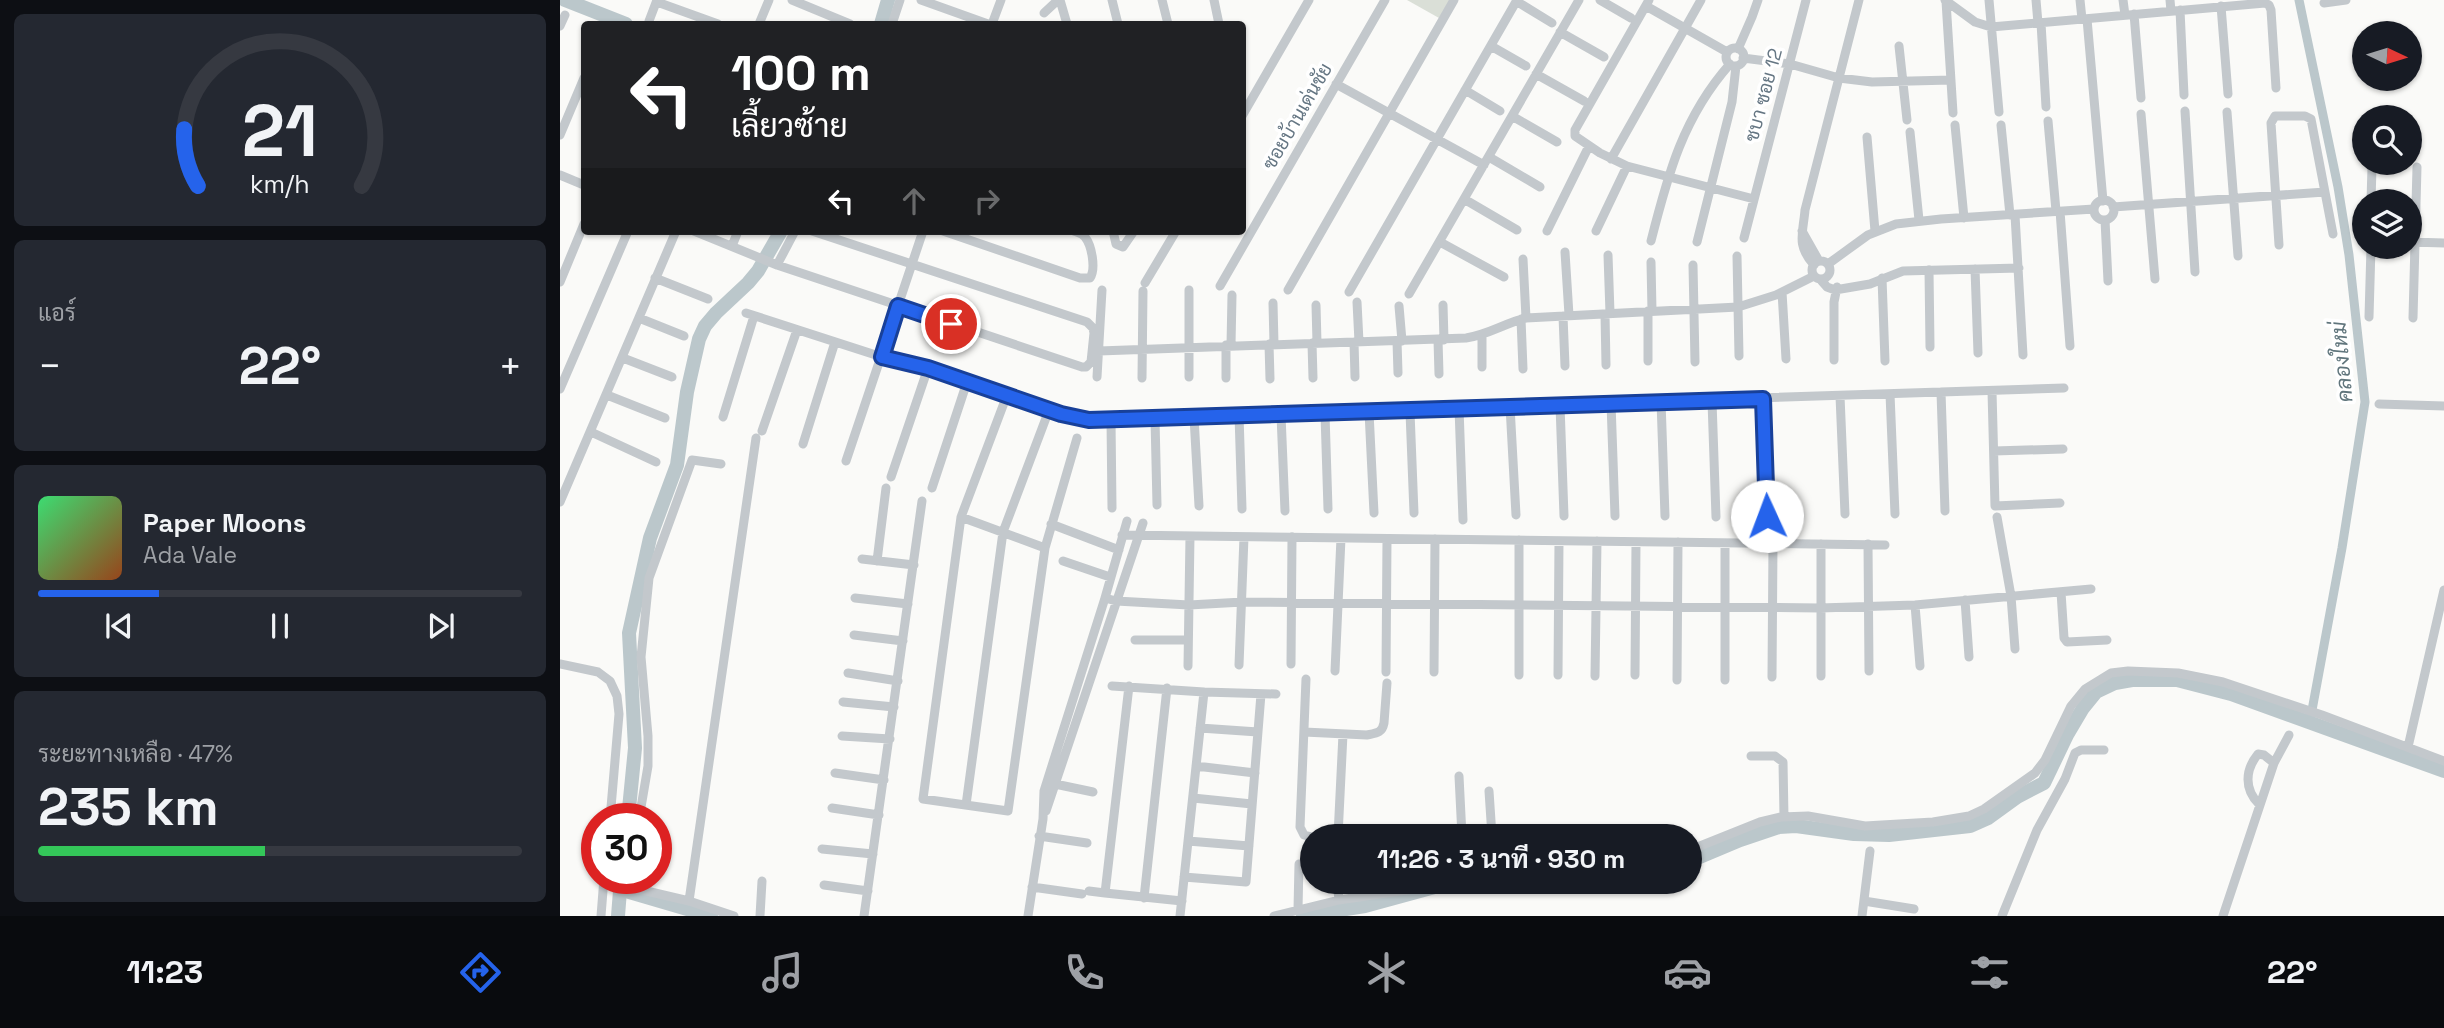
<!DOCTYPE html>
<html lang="th">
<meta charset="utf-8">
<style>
body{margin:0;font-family:"Space Grotesk",Sarabun,sans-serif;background:#242831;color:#f1f3f6;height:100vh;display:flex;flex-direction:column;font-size:26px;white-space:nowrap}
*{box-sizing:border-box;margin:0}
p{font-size:23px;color:#9ea1a6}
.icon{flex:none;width:38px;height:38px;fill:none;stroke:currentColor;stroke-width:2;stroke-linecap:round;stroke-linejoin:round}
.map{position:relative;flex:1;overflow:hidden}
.details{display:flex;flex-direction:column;gap:14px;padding:14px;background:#0d0f14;width:560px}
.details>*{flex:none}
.banner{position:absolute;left:21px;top:21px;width:665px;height:214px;border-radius:7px;box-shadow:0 2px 5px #0004;background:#202124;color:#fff;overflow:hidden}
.needle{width:46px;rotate:94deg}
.controls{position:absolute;left:1792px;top:21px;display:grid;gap:14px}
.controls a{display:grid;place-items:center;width:70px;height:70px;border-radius:50%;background:#171b24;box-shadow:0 2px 5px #0004;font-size:35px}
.speed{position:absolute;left:21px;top:803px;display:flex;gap:14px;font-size:35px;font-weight:700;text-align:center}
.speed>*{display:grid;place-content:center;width:91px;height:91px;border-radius:50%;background:#171b24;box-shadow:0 2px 5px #0004;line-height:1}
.speed .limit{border:10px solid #d22;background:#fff;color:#111}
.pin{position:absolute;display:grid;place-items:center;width:60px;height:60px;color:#fff;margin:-30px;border:4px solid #fff;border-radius:50%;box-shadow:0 2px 7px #0007}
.me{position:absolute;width:77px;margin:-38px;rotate:358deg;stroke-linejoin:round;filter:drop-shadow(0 0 5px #0008)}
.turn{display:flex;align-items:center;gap:24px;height:147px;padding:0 35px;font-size:32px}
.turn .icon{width:91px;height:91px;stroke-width:2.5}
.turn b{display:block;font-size:49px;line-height:60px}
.lanes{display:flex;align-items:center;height:66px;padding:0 35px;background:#0003;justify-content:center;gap:35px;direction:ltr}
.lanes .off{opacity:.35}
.big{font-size:52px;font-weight:700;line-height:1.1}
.details .widget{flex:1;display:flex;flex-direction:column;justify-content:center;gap:10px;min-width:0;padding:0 24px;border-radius:10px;background:#242831}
.details .dial{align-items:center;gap:0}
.dial svg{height:182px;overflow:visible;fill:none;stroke:#363941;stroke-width:7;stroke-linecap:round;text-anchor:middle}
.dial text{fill:#f1f3f6;stroke:none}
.song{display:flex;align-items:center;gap:21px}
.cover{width:84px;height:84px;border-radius:10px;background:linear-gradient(135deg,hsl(140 70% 55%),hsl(20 70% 35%))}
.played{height:7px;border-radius:4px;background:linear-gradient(90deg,#2563eb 25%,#363941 25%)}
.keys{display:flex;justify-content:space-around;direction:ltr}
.heat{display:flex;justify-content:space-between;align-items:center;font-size:38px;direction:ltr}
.charge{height:10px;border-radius:5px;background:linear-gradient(90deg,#34c759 47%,#363941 0)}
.trip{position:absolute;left:740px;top:824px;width:402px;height:70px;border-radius:35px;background:#171b24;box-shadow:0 2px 5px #0004;font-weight:700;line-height:70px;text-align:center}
.tab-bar{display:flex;height:112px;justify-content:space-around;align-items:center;background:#090b0e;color:#9ea1a6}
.tab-bar .icon{width:49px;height:49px}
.tab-bar .current{color:#2563eb}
.tab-bar b{font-size:32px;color:#f1f3f6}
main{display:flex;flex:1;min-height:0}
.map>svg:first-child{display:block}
.green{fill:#dadfd7}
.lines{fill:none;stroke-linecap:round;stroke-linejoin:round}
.canal{stroke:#bbc7cb;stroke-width:9}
.river{stroke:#bbc7cb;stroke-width:14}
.minor{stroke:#c3c8cc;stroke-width:9}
.route-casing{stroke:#184099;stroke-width:18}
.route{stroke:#2563eb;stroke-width:12}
.labels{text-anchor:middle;stroke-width:7;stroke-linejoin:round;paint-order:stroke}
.street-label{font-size:19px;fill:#657683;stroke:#fff}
.water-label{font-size:21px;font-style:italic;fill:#60757c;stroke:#fff}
</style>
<main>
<section class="details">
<div class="widget dial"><svg viewBox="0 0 100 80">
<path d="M14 69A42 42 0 1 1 86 69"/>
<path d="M14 69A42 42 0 0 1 8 44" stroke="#2563eb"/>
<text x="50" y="56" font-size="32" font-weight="700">21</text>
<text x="50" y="72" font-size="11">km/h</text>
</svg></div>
<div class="widget"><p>แอร์</p>
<div class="heat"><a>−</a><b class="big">22°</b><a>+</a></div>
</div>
<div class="widget">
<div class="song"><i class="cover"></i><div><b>Paper Moons</b><p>Ada Vale</p></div></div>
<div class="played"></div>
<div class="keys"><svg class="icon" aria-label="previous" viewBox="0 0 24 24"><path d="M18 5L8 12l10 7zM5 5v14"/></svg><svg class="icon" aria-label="pause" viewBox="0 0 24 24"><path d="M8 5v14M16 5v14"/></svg><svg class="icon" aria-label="next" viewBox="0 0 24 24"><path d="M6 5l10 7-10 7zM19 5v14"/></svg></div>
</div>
<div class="widget"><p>ระยะทางเหลือ · 47%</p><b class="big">235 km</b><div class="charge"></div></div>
</section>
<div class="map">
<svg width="1884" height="916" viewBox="0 0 1884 916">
<rect width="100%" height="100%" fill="#fafaf8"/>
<path class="green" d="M847,0H890L879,18Z"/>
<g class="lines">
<path class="canal" d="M1739,0L1778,187L1789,255L1805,402L1782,548L1750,721"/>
<path class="river" d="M5,0L66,24
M321,24L328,0
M68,819L75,748L69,633L90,538L117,465L127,392L139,339L145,326L156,313L188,283L198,271L221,231
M1130,861L1180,840L1219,827L1236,826L1294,834L1329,835L1410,826L1428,818L1457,797L1484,783L1507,735L1523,708L1536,692L1555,683L1572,680H1617L1671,694L1884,771
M59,889L151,916
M58,916L61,878
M743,916L805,906L893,882"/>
<path class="minor" d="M232,0L290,24
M361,0L428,24
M500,0L507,24
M552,0L558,24
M602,0L608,24
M654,0L659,24
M1040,0L1071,18
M1089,0L1015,130V136L1040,153L1067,166L1194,199
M1385,0L1415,22L1431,27L1705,3L1709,5L1711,10L1716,88
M1429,0L1439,112
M1476,0L1478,23
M1520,0L1522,19
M1563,0L1565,15
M1610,0L1611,11
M956,1L992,23
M1386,1L1393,113
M97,2L158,24
M1764,3L1786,0
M1086,6L1167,52
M1661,6L1668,94
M1620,10L1624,95
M484,13L498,0
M1574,14L1581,98
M1527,19L1543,201
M89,21L97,0
M1481,23L1486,107
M199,24L209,0
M332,24L340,0
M432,24L441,0
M0,26L5,15
M1000,32L1044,57
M931,46L966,66
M1339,46L1347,120
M1166 57a9 9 0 1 1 18 0a9 9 0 1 1-18 0Z
M1178,49L1192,17L1198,0
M1183,58L1230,64L1279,78L1312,82L1391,80
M976,74L1024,101
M776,84L924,165
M905,90L940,111
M1625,111L1635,272
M1667,112L1678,256
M1581,114L1595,279
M682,116L749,0
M952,116L997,142
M1488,121L1496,211
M1395,125L1404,218
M1441,125L1450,215
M1350,132L1359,220
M0,135L24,78
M1307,137L1315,231
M929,157L980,187
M1051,159L1141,0
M0,175L24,185
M904,199L957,230
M1534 210a10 10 0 1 1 20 0a10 10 0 1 1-20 0Z
M1811,201L1812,167
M1553,207L1765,192
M1500,211L1510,346
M1455,215L1463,355
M1545,220L1548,281
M134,231L217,265L522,367H526L531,362L534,333L533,328L527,322L252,231
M383,231L520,278H530C536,269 532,246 525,237C522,233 519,233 514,231
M553,231L556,244L563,247L574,231
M987,231L1029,146
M1036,231L1067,166
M1242,231L1259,261
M1184,238L1246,0
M1091,241C1108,174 1123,117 1170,64
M880,242L944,277
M1137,242L1172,102L1176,66
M1851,242L1884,243
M1719,245L1711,123L1715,116H1745L1751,119L1773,234
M172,246L178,231
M1005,252L1009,315
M1048,255L1050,313
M1177,256L1179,356
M963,259L966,318
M1252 270a9 9 0 1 1 18 0a9 9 0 1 1-18 0Z
M1091,262L1092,311
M1268,264L1308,235L1336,224L1381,219L1534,209
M217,265L235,231
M1133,265L1135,362
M1254,265C1236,245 1243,234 1245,210L1299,0
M1415,269L1418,353
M1369,270L1370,347
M95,278L148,299
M1322,278L1325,361
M1260,279L1267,287L1275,290L1310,284L1343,271L1459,268
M0,282L24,224
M585,283L616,231
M660,286L825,0
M728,290L894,0
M789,292L957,0
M1222,292L1226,359
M849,294L1019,0
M797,302L799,342
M713,303L714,344
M756,305L757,343
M883,305L884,340
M839,306L842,341
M186,313L322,357L368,368L501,414L529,420L850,412L950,406L1504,388
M1045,314L1046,365
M1003,316L1005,366
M1809,317L1811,247
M79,318L124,336
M1853,318L1857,167
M961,319L963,369
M922,335V367
M878,340L879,374
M837,341L838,373
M794,342L795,377
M752,343L753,378
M709,344L710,379
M666,345V378
M671,345L672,295
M539,351L906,338C928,335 945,323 966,318L1178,307L1216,295L1254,276
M63,358L112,377
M1274,360V302L1277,287
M1088,361V311
M537,377L542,290
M629,377V290
M582,378L583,291
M0,389L68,231
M1432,391L1435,506L1500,503
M1381,392L1385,511
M1330,394L1335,514
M47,395L105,418
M447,395L401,517L363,799L448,811L485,548L517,438
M1280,396L1285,514
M1203,399L1207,516
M1101,401L1105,516
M1152,401L1156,517
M1051,403L1055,516
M1819,404L1884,406
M1000,405L1004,516
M950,406L956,515
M899,408L903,520
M809,412L814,513
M850,412L854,513
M765,414L768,509
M679,415L682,509
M721,415L725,511
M163,417L194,316
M634,417L639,506
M595,419L597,505
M551,420L552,508
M202,431L237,330
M31,432L96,462
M243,444L275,342
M1434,451L1503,449
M286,461L363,231
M331,477L368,368
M372,488L407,382
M0,502L116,231
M401,517L485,548
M1437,517L1451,596L1455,649
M491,524L559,550
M562,535L1325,545
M959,540V675
M1308,544L1309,671
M302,559L354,565
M317,561L326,488
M503,561L550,577
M1501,592L1504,638L1507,642L1547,640
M295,598L348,604
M545,598L556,601L629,605L683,602L1260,608L1355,605L1531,589
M1405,600L1409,657
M1355,605L1360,666
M294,635L343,641
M575,640H627
M0,664L38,672L50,681L57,696L59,714L50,819
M731,664L732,537
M679,665L684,537
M628,666L630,536
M775,671L781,538
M826,672L827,539
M874,672L875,539
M288,673L338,681
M998,675L999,541
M1075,675L1076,542
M1035,676L1037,541
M1261,676V544
M1212,677L1213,543
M746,679L740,827L744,835L752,837
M1117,680L1118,542
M1165,680V543
M552,686L644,692L620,916
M569,686L545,893L622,901
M644,692L716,694
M283,702L334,707
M640,728L698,732
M744,732L807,735C817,733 822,733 824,723L827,683
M282,736L330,739
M1848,747L1884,590
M1191,756H1215L1223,762L1224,817
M636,766L695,773
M275,773L324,780
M899,776L902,836
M495,784L533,792
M929,791L932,836
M633,798L692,804
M1699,804C1684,789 1685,770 1698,754L1704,755L1714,763
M406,805L443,532L489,410
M272,808L319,815
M486,811L583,523
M79,819L88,766V736L81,657L89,578L132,460L161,464
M479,836L527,843
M778,836L783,734
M817,836L822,830
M628,841L689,846
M262,849L313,854
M1130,850L1200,822L1221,817L1248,816L1305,826L1373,822L1409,816L1424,809L1475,773L1485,760L1511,706L1525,689L1551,673L1568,671L1618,673L1663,682L1762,715L1884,761
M624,877L686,882L701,694
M44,881L129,901L174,916
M777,882L779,900
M264,885L308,891
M472,887L522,894
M529,891L545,893
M584,898L607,688
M129,901L196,438
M1304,901L1354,909
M738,909L739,864
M41,916L44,878
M200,916L202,881
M304,916L362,501
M468,916L483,819L484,791L545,598L567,521
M714,916L779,900L847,890L868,882
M1302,916L1310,851
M1442,916L1477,830L1505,779L1515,753L1521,750H1544
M1663,916L1714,763L1729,735"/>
</g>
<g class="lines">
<g class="route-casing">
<path id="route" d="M391,324L338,306L322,357L368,368L501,414L529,420L1203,399L1207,516"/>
</g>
<use href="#route" class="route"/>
</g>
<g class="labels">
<g class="street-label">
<text transform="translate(1203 95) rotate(-75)" y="7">ชบา ซอย 12</text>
<text transform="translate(737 116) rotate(-60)" y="7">ซอยบ้านเด่นชัย</text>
</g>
<g class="water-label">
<text transform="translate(1782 362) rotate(-95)" y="7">คลองใหม่</text>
</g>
</g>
</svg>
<div class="controls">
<a><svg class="needle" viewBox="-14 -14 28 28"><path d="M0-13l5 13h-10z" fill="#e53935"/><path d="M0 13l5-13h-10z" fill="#9ea1a6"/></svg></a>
<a><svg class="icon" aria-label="search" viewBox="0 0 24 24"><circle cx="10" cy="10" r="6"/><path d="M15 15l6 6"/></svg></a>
<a><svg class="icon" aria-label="layers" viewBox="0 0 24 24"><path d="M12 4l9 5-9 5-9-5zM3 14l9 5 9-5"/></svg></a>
</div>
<div class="speed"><div class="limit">30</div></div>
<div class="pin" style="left:391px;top:324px;background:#d93025"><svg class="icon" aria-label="arrive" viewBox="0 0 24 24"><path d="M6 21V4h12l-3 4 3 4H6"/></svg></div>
<svg class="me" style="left:1207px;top:516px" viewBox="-20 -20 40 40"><circle r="19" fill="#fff"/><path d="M0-13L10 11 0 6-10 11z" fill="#2563eb"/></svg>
<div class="trip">11:26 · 3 นาที · 930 m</div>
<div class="banner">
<div class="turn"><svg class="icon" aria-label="left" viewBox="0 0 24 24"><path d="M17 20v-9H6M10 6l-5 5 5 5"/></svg><div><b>100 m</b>เลี้ยวซ้าย</div></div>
<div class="lanes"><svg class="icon" aria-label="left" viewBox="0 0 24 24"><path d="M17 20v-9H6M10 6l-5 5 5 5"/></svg><svg class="icon off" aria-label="ahead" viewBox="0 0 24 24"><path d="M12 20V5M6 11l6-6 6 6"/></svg><svg class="icon off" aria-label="right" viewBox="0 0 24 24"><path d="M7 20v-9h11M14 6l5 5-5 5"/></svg></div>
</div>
</div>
</main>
<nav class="tab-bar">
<b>11:23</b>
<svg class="icon current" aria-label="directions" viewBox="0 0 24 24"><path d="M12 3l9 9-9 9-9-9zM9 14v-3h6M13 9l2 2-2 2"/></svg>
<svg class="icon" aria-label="music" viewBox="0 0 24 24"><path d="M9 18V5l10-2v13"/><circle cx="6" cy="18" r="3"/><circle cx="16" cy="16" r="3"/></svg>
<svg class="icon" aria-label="phone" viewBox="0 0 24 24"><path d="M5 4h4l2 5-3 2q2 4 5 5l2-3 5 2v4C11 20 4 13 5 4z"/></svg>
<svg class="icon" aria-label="climate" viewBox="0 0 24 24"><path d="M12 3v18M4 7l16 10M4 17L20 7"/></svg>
<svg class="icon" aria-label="car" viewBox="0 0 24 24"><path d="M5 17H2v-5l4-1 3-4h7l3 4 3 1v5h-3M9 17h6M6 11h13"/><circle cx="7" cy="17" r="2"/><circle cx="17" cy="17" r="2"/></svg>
<svg class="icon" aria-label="filters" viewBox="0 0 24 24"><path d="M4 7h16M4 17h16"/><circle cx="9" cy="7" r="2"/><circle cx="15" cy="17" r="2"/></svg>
<b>22°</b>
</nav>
